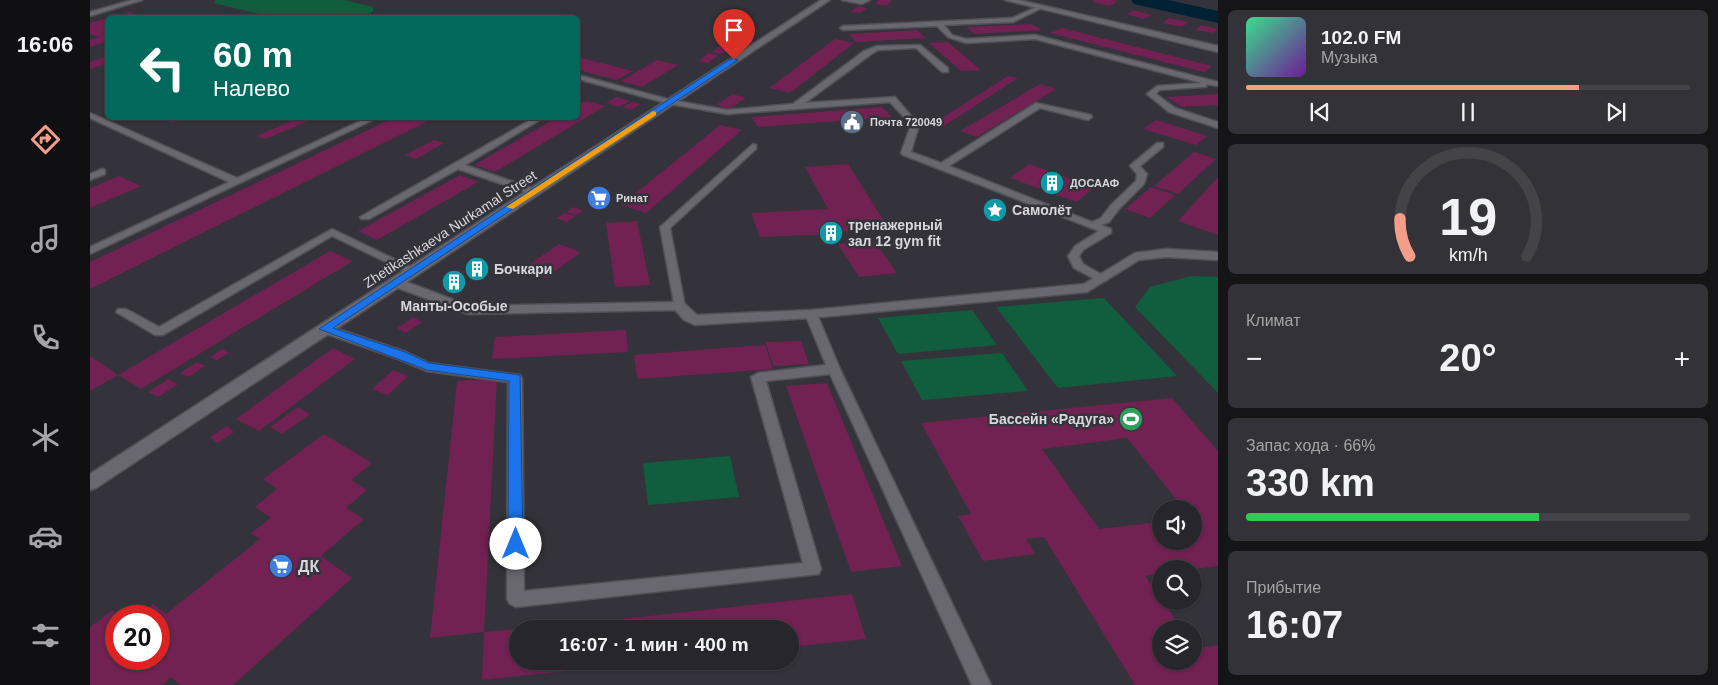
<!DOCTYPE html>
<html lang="ru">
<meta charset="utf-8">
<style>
body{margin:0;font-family:Arial,sans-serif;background:#333238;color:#f1f3f6;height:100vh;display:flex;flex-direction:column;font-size:19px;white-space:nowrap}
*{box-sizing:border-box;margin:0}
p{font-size:16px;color:#a4a5a9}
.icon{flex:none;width:28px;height:28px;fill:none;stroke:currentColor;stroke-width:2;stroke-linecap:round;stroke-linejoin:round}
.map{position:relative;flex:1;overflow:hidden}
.details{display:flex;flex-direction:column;gap:10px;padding:10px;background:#151518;width:500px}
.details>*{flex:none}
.top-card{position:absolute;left:15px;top:15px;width:475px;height:105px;border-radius:8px;box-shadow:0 1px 4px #0004,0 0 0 1px #434348;background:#00695c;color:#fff;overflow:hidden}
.tools{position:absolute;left:1062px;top:500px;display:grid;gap:10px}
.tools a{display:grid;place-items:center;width:50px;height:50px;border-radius:50%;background:#27262c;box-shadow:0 1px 4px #0004,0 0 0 1px #434348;font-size:25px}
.speed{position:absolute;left:15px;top:605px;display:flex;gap:10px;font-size:25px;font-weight:700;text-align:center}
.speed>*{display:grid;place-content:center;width:65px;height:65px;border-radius:50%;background:#27262c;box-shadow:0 1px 4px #0004,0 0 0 1px #434348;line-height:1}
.speed .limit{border:8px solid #d22;background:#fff;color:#111}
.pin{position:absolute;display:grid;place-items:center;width:42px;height:42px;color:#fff;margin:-51px -21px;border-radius:50% 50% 50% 0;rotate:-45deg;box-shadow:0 0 5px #0007}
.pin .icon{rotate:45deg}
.me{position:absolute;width:55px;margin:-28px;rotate:0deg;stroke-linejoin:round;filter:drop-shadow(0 0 4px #0008)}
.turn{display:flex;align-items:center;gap:18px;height:105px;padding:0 25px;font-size:22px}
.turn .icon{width:65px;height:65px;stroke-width:2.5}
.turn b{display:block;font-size:35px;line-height:42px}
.big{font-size:38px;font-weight:600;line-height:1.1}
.details .widget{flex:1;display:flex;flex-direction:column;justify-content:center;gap:8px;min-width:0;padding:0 18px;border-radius:8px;background:#333238}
.details .dial{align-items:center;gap:0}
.dial svg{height:130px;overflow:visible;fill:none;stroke:#434348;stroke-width:7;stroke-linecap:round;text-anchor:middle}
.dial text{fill:#f1f3f6;stroke:none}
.song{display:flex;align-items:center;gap:15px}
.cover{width:60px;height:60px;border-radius:8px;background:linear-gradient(135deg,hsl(150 70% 55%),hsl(280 70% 35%))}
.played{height:5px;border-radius:2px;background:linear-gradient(90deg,#f49e89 75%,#434348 75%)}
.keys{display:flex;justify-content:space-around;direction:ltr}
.heat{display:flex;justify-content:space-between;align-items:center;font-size:28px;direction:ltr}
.charge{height:8px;border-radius:4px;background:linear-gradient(90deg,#34c759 66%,#434348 0)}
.trip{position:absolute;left:419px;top:620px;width:290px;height:50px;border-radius:25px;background:#27262c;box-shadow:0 1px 4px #0004,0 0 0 1px #434348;font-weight:600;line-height:50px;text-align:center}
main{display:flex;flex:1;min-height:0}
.tabs{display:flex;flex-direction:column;width:90px;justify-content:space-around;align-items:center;background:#100f12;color:#a4a5a9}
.tabs .icon{width:35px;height:35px}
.tabs .selected{color:#f49e89}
.tabs b{font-size:22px;color:#f1f3f6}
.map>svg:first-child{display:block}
.green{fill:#105e3e}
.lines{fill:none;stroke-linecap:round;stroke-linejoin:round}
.river{fill:#023;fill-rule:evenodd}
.building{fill:#712152;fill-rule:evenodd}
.lane-casing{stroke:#505056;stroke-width:3}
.street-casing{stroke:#505056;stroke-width:3}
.lane{fill:#696770;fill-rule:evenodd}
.street{fill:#696770;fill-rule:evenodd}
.route{fill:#1a73e8;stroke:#114b97}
.slow{fill:#f59e0b}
.labels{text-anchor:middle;stroke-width:5;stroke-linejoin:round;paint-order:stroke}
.far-poi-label{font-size:11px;font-weight:bold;fill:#d7d7dc;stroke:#34333b;text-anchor:start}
.poi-label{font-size:14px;font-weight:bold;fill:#d7d7dc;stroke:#34333b;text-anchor:start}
.street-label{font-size:14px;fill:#d7d7dc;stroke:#34333b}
.near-poi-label{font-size:16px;font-weight:bold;fill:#d7d7dc;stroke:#34333b;text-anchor:start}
</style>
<main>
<nav class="tabs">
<b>16:06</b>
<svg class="icon selected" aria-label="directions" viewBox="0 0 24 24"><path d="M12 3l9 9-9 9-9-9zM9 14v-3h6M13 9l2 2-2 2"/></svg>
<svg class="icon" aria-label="music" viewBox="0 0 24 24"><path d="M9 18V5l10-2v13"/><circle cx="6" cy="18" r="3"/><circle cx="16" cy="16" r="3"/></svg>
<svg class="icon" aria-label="phone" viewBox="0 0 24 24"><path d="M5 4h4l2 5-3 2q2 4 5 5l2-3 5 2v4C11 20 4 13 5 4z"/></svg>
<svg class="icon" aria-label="climate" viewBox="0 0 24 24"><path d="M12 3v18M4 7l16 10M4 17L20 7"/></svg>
<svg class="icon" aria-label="car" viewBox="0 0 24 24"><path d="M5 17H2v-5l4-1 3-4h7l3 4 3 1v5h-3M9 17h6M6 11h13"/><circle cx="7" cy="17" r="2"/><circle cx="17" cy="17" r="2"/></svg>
<svg class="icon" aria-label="filters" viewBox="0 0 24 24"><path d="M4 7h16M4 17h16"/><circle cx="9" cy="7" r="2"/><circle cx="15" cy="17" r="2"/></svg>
</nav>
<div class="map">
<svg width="1128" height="685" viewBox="0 0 1128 685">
<rect width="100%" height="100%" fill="#34333b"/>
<path class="green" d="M126,0H254L283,7V11L276,17H181L124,3Z
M1101,276L1128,277V393L1045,307L1060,287Z
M1014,298L1087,376L968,388L906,307Z
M882,310L907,345L808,354L788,318Z
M912,353L938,391L832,400L811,361Z
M640,456L649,497L558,505L553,463Z"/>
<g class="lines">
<path class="river" d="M1041,0H1078L1128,11V23L1044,4Z"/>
</g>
<path class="building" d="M788,0H802L797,6L785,4Z
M1005,0H1023L1028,1L1020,6L1002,2Z
M768,6L777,8L770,13L760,12Z
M1044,10L1062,15L1054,19L1036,14Z
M40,12L57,18H21V17Z
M18,18V41L0,47V40L9,37L0,34V23Z
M1079,18L1099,22L1092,27L1072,23Z
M942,24L952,30L885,34L876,27Z
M1111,25L1128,29L1123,33L1105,30Z
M972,28L1122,66L1114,72L960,33Z
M827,30L836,38L766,42L759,34Z
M646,38L654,39L644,45L637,44Z
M745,39L764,43L700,93L679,88Z
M858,42L891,70L871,71L839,43Z
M632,44L641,46L632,54L622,52Z
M619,53L629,55L618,63L608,61Z
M18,56V63L0,69V62Z
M488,57L543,71L527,80L488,70Z
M567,60L588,65L552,87L531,81Z
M918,76L928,78L854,126L844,123Z
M950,84L966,89L887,137L870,131Z
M643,94L656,98L639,109L626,105Z
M1128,94V105L1092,107L1076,97Z
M526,97L540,101L529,107L516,103Z
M496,101L515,106L405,172L384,165L466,118H488V105Z
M542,102L550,104L542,110L532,107Z
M792,107L802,117L668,127L661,117Z
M69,118H97L83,123Z
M209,118L223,119L176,139L166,136Z
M303,118H344L0,289V262Z
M1066,120L1117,136L1106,145L1053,129Z
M630,125L652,130L556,213L531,205Z
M344,140L354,143L326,159L315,155Z
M1104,152L1126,159L1088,194L1064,186Z
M758,164L799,229L747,232L748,234L670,237L661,213L738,209L715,167Z
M939,164L1004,187L987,202L920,178Z
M370,175L388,182L287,240L268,231Z
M29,176L51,186L0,208V188Z
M1128,177V235L1088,221Z
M1061,187L1085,195L1060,218L1035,209Z
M510,192L520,196L509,204L498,200Z
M483,207L493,211L486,215L476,212Z
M474,213L485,216L477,222L466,218Z
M547,221L560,285L525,287L516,223Z
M784,241L807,273L769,277L748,244Z
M469,244L491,252L456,278L434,268Z
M240,251L263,261L51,389L28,375Z
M390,261L401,267L385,277L373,272Z
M366,275L376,280L362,289L352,284Z
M324,317L332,322L316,333L307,328Z
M536,330L538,352L402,359L405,337Z
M711,341L719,364L684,366L675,342Z
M675,345L683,369L547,379L544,355Z
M243,348L265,359L169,431L146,419Z
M132,349L139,353L127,360L120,357Z
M0,356L28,375L0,391Z
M107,362L115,366L98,377L90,373Z
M303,370L318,376L298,395L282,389Z
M407,378L394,632L340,638L367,381Z
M78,379L88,384L68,397L58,392Z
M737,383L812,566L761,572L696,386Z
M1082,398L1128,451V566L1104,569H1071V574L1055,576L1092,629H1071V661H1104V645L1106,648L1128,645V685H1045L954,537L936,539L945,554L893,561L868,516L881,514L831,423ZM1037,438L1094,509H1104V541H1071V522L1009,529L952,449Z
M208,407L220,414L192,434L180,427Z
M137,426L144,432L127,443L120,437Z
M234,434L282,463L261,480L277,490L256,508L274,519L231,556L262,578L143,685H90L81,677L72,685H0V627L23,610L29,616H26V659H69V616H47L63,604L76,614L170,539L161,533L181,518L165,507L187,489L173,479Z
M762,594L776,639L700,647V629H440Z
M428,629V661L555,663L392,680L394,632Z"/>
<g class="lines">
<g class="lane-casing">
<path id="lane" d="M42,0H52L0,16V12Z
M752,0H780L772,4Z
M949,6L954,7L923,22L854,25L862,35L876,39L945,35L1128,82V86L1116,84V87H1113L1069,90L1066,94L1085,108L1128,122V128L1079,112L1057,94L1067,86L1112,83L945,39L876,43L858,37L847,26L753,30L750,28L753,26L922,18Z
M830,45L858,68V72H852L826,48L788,50L780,55L715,103L805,97L829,125L821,152L851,163L946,103L1001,115L1002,117L998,120L950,108L859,166L1002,222L1011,218L1021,205L1046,181L1047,174L1040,166L1042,164L1067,143H1073V147L1050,166L1057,174L1054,184L1029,209L1019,222L1011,225L1021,229V233L993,250L989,256L993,264L1016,277L1018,279L1016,281H1008L984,268L978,256L985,246L1009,231L813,155L811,153L821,125L800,102L637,114L580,104L488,79V75L581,100L637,110L703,104L774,51L787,46Z
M0,113L147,178L277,118H287L0,254V247L139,182L0,118Z
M444,118H453L375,165L447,190V194H441L368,169L279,219H271L270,217Z
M663,144L666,145V149L580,228L595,306L589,310L585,309L570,227Z
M12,169L15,170V174L0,180V174Z
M242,229L329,271L327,273H319L242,236L73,335H65L26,312L28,309H36L69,327Z
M721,310L727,314L750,369L901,685H882L740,374L676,381L731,569L729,574L426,607L420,604L417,599L418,382L337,371L306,358L231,332L229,329L235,325L239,326L316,352L339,363L430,375L432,378L434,591L713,563L661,377L668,373L736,365L715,314Z"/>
</g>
<g class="street-casing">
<path id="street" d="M731,0H740L317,282L380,306L589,302L594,303L607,315L721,310L994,284L1045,253L1076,249L1128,252V260L1076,257L1049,260L997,292L721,318L605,325L594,320L585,310L378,314L308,288L6,488L0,490V474Z
M915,0H929L1128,46V52Z"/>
</g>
<use href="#lane" class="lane"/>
<use href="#street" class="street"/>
</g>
<path class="route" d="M642,58L648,60L243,328L315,352L339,363L430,375L433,544L431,548L426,550L420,548L418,544L419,381L337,370L229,329Z"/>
<path class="slow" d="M563,111L566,112V115L423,209L416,207Z"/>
<defs>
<g id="civic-disc" transform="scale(1.25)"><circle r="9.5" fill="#5c6f8a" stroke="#34333b"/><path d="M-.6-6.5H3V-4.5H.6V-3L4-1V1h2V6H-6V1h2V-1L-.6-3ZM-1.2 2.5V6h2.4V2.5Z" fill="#fff"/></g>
<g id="building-disc" transform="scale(1.25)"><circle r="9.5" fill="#0f9aa8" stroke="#34333b"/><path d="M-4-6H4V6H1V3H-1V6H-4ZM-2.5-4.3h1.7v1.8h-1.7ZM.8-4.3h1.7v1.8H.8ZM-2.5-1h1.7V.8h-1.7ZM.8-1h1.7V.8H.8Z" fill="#fff"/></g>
<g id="supermarket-disc" transform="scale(1.25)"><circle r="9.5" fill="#3f7fe0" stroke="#34333b"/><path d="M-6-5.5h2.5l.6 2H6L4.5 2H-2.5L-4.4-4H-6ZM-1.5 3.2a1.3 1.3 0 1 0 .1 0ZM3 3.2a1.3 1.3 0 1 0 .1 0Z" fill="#fff"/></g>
<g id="sight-disc" transform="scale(1.25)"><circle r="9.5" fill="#0f9aa8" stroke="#34333b"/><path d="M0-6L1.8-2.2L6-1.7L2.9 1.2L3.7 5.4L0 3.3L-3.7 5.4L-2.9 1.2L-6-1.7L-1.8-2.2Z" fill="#fff"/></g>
<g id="stadium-disc" transform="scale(1.25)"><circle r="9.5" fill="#2e9e5b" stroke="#34333b"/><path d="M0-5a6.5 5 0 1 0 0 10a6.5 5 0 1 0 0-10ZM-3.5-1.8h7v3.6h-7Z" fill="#fff"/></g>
</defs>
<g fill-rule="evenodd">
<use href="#civic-disc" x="762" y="122"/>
<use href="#building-disc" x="962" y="183"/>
<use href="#supermarket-disc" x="509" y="198"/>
<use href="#sight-disc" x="905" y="210"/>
<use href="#building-disc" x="741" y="233"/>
<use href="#building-disc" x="387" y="269"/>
<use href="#building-disc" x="364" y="282"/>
<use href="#stadium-disc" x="1041" y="419"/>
<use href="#supermarket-disc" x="191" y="566"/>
</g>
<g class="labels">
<g class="far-poi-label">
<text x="780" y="126">Почта 720049</text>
<text x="980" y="187">ДОСААФ</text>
<text x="526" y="202">Ринат</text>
</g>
<g class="poi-label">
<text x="922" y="215">Самолёт</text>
<text x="758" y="230">тренажерный<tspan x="758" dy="16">зал 12 gym fit</tspan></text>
<text x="404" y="274">Бочкари</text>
<text x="364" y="311" text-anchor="middle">Манты-Особые</text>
<text x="1024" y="424" text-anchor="end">Бассейн «Радуга»</text>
</g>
<g class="street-label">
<text transform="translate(360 229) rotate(-33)" y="5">Zhetikashkaeva Nurkamal Street</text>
</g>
<g class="near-poi-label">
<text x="208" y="572">ДК</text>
</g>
</g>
</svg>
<div class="tools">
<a><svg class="icon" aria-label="sound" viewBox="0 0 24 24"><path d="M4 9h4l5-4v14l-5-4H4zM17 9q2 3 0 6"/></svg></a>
<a><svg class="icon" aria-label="search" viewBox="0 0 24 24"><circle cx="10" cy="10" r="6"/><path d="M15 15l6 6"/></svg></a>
<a><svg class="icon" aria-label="layers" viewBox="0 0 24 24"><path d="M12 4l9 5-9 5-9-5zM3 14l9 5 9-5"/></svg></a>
</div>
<div class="speed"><div class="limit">20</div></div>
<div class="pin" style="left:644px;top:60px;background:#d93025"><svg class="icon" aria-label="arrive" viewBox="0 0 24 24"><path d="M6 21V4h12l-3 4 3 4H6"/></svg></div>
<svg class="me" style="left:426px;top:544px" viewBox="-20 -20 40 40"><circle r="19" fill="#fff"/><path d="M0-13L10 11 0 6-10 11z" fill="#1a73e8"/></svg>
<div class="trip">16:07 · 1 мин · 400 m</div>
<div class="top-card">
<div class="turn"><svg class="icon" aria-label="left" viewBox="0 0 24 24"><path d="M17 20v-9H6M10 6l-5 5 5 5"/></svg><div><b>60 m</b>Налево</div></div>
</div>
</div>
<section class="details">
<div class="widget">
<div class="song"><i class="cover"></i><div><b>102.0 FM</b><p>Музыка</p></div></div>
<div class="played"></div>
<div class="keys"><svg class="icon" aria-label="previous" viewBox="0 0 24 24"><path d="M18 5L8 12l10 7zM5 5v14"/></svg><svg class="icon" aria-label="pause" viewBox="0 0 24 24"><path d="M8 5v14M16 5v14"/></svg><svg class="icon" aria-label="next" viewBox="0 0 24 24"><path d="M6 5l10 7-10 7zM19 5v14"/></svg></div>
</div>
<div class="widget dial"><svg viewBox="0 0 100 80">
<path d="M14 69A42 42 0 1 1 86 69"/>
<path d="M14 69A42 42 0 0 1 8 46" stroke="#f49e89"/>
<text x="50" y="56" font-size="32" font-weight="700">19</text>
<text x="50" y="72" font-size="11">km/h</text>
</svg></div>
<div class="widget"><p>Климат</p>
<div class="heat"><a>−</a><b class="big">20°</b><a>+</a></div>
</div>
<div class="widget"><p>Запас хода · 66%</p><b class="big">330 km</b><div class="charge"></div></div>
<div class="widget"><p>Прибытие</p><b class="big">16:07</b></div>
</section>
</main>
